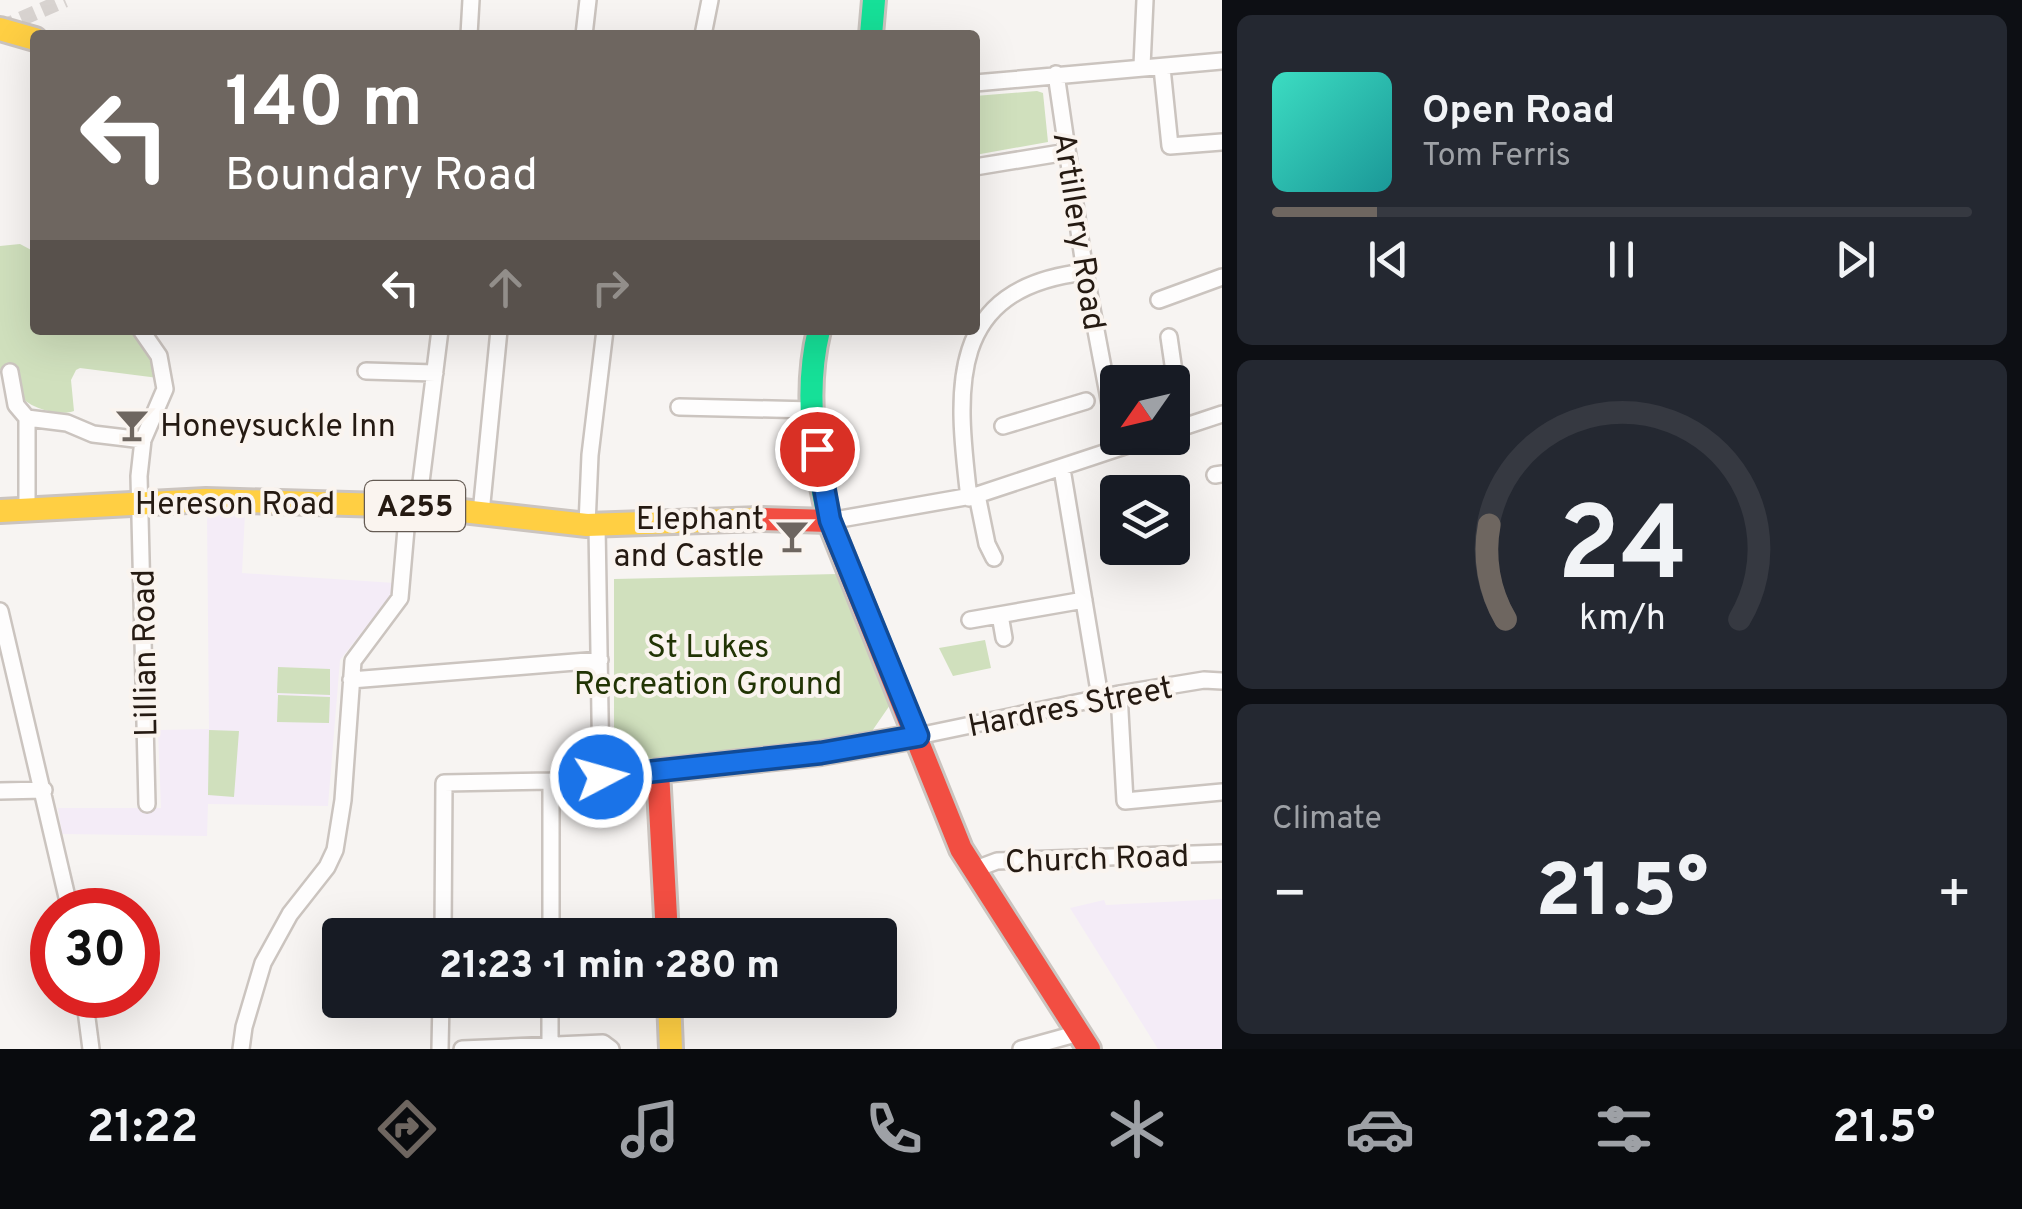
<!DOCTYPE html>
<meta charset="utf-8">
<style>
body{margin:0;font-family:Overpass,sans-serif;background:#242831;color:#f1f3f6;height:100vh;display:flex;flex-direction:column;font-size:38px;white-space:nowrap}
*{box-sizing:border-box;margin:0}
p{font-size:32px;color:#9ea1a6}
.icon{flex:none;width:55px;height:55px;fill:none;stroke:currentColor;stroke-width:2;stroke-linecap:round;stroke-linejoin:round}
.map{position:relative;flex:1;overflow:hidden}
.drawer{display:flex;flex-direction:column;gap:15px;padding:15px;background:#0d0f14;width:800px}
.drawer>*{flex:none}
.top-card{position:absolute;left:30px;top:30px;width:950px;height:305px;border-radius:10px;box-shadow:0 10px 40px #0002;background:#6e6660;color:#fff;overflow:hidden}
.needle{width:65px;rotate:236deg}
.tools{position:absolute;left:1100px;top:365px;display:grid;gap:20px}
.tools a{display:grid;place-items:center;width:90px;height:90px;border-radius:10px;background:#171b24;box-shadow:0 10px 40px #0002;font-size:50px}
.speed{position:absolute;left:30px;top:888px;display:flex;gap:20px;font-size:50px;font-weight:700;text-align:center}
.speed>*{display:grid;place-content:center;width:130px;height:130px;border-radius:50%;background:#171b24;box-shadow:0 10px 40px #0002;line-height:1}
.speed .limit{border:15px solid #d22;background:#fff;color:#111}
.pin{position:absolute;display:grid;place-items:center;width:85px;height:85px;color:#fff;margin:-42px;border:5px solid #fff;border-radius:50%;box-shadow:0 2px 10px #0007}
.me{position:absolute;width:110px;margin:-55px;rotate:84deg;stroke-linejoin:round;filter:drop-shadow(0 0 8px #0008)}
.turn{display:flex;align-items:center;gap:35px;height:210px;padding:0 30px;font-size:45px}
.turn .icon{width:130px;height:130px;stroke-width:2.5}
.turn b{display:block;font-size:70px;line-height:85px}
.lanes{display:flex;align-items:center;height:95px;padding:0 30px;background:#0003;justify-content:center;gap:50px;direction:ltr}
.lanes .off{opacity:.35}
.big{font-size:75px;font-weight:800;line-height:1.1}
.drawer .widget{flex:1;display:flex;flex-direction:column;justify-content:center;gap:15px;min-width:0;padding:0 35px;border-radius:15px;background:#242831}
.drawer .dial{align-items:center;gap:0}
.dial svg{height:260px;overflow:visible;fill:none;stroke:#363941;stroke-width:7;stroke-linecap:round;text-anchor:middle}
.dial text{fill:#f1f3f6;stroke:none}
.song{display:flex;align-items:center;gap:30px}
.cover{width:120px;height:120px;border-radius:15px;background:linear-gradient(135deg,hsl(170 70% 55%),hsl(180 70% 35%))}
.played{height:10px;border-radius:5px;background:linear-gradient(90deg,#6e6660 15%,#363941 15%)}
.keys{display:flex;justify-content:space-around;direction:ltr}
.heat{display:flex;justify-content:space-between;align-items:center;font-size:55px;direction:ltr}
.trip{position:absolute;left:322px;top:918px;width:575px;height:100px;border-radius:10px;background:#171b24;box-shadow:0 10px 40px #0002;font-weight:800;line-height:100px;text-align:center}
.dock{display:flex;height:160px;justify-content:space-around;align-items:center;background:#090b0e;color:#9ea1a6}
.dock .icon{width:70px;height:70px}
.dock .active{color:#6e6660}
.dock b{font-size:45px;color:#f1f3f6}
main{display:flex;flex:1;min-height:0}
.map>svg:first-child{display:block}
.education{fill:#f4ecf7}
.green{fill:#d0e0bd}
.lines{fill:none;stroke-linecap:round;stroke-linejoin:round}
.street-tunnel{stroke:#d8d3d0;stroke-width:15;stroke-dasharray:15 8;stroke-linecap:butt}
.street-casing{stroke:#cbc4bf;stroke-width:20}
.fast-casing{stroke:#cbc4bf;stroke-width:28}
.slow-casing{stroke:#cbc4bf;stroke-width:28}
.jam-casing{stroke:#cbc4bf;stroke-width:28}
.street{stroke:#fefdfd;stroke-width:15}
.fast{stroke:#16e098;stroke-width:22}
.slow{stroke:#ffcf43;stroke-width:22}
.jam{stroke:#f24e42;stroke-width:22}
.route-casing{stroke:#114b97;stroke-width:25}
.route{stroke:#1a73e8;stroke-width:18}
.labels{text-anchor:middle;stroke-width:8;stroke-linejoin:round;paint-order:stroke}
.shield{fill:#faf4ef;stroke:#655b54;stroke-width:2.5}
.shield-label{font-size:30px;font-weight:bold;fill:#251a12}
.street-label{font-size:32px;fill:#251a12;stroke:#faf4ef}
.poi-label{font-size:32px;fill:#251a12;stroke:#faf4ef;text-anchor:start}
.park-label{font-size:32px;fill:#213404;stroke:#faf4ef}
</style>
<main>
<div class="map">
<svg width="1222" height="1049" viewBox="0 0 1222 1049">
<rect width="100%" height="100%" fill="#f7f4f2"/>
<path class="education" d="M207,513H245L242,573L395,583L391,595L340,660L328,806L208,804L207,836L62,834L58,808H161L158,730L209,729Z
M1222,899V1049H1158L1070,908L1104,900L1106,905Z"/>
<path class="green" d="M1037,91L1043,93L1048,142L975,155V96Z
M20,244L35,252V330H155L151,335L170,370L166,379L80,368L76,370L71,380L74,411C59,417 21,407 17,389C16,386 18,375 18,372L0,370V246Z
M837,574L890,705L870,734L624,762L616,758L614,750V579Z
M985,640L991,668L953,676L939,648Z
M278,667L330,669V695L277,693Z
M278,695L330,697L329,723L277,722Z
M209,730L239,731L234,797L208,795Z"/>
<g class="lines">
<path class="street-tunnel" d="M0,28L65,0"/>
<g class="street-casing">
<path id="street" d="M469,35L471,0
M584,35L588,0
M703,35L710,0
M1142,66L1145,0
M1162,68L1170,146L1222,142
M1056,74L1085,272L1118,447
M975,83L1222,61
M975,167L1067,152
M1159,300L1222,277
M141,330L159,356L165,389L143,440L139,476L147,804
M1169,337L1182,427
M366,371L435,373
M10,372L16,405L27,418V511
M679,407L812,410
M27,418L67,423L93,434L143,440
M1003,426L1086,401
M1174,430L1222,414
M1062,469L1100,697
M1215,475L1222,474
M977,495L987,544L994,558
M969,498C956,388 946,288 1085,272
M418,506L440,330
M481,513L499,330
M829,521L977,495L1149,438
M587,525L590,455L605,330
M597,525L601,777
M0,611L70,910
M1000,615L1004,638
M970,620L1084,600
M351,680L600,660
M1119,694L1125,801L1222,792
M918,736L1119,694L1204,680L1222,681
M0,791L44,790
M973,870L997,861L1222,853
M443,935L444,783L551,781L658,771
M551,935V781
M84,995L91,1049
M550,1047V1000
M241,1049L244,1027L263,963L290,914L327,867L335,850L343,800L353,661L400,598L408,506
M440,1049L441,1000
M462,1049L603,1043L611,1049
M1021,1049L1079,1033"/>
</g>
<g class="fast-casing">
<path id="fast" d="M871,35L874,0
M819,330C803,395 815,457 829,521"/>
</g>
<g class="slow-casing">
<path id="slow" d="M0,29L35,39
M0,511L206,500L418,506L587,525L761,519
M669,1000L671,1049"/>
</g>
<g class="jam-casing">
<path id="jam" d="M761,519L829,521L961,849L1089,1049
M667,935L658,771L821,753L918,736"/>
</g>
<use href="#street" class="street"/>
<use href="#fast" class="fast"/>
<use href="#slow" class="slow"/>
<use href="#jam" class="jam"/>
</g>
<g class="lines">
<g class="route-casing">
<path id="route" d="M601,777L821,753L918,736L830,520L817,449"/>
</g>
<use href="#route" class="route"/>
</g>
<defs>
<g id="bar-bare" transform="scale(2.7)"><path d="M-6-5H6L.8 .8V4.5H3.5V6h-7V4.5H-.8V.8Z" fill="#6e6660" stroke="#faf4ef" stroke-width="2.5" paint-order="stroke"/></g>
</defs>
<g fill-rule="evenodd">
<use href="#bar-bare" x="132" y="425"/>
<use href="#bar-bare" x="792" y="536"/>
</g>
<g class="labels">
<rect class="shield" x="365" y="481" width="100" height="50" rx="8"/>
<g class="shield-label">
<text x="415" y="516">A255</text>
</g>
<g class="street-label">
<text transform="translate(1080 231) rotate(81)" y="11">Artillery Road</text>
<text x="235" y="514">Hereson Road</text>
<text transform="translate(144 653) rotate(-91)" y="11">Lillian Road</text>
<text transform="translate(1070 706) rotate(-11)" y="11">Hardres Street</text>
<text transform="translate(1097 858) rotate(-2)" y="11">Church Road</text>
</g>
<g class="poi-label">
<text x="160" y="436">Honeysuckle Inn</text>
<text x="764" y="529" text-anchor="end">Elephant<tspan x="764" dy="37">and Castle</tspan></text>
</g>
<g class="park-label">
<text x="708" y="657">St Lukes<tspan x="708" dy="37">Recreation Ground</tspan></text>
</g>
</g>
</svg>
<div class="tools">
<a><svg class="needle" viewBox="-14 -14 28 28"><path d="M0-13l5 13h-10z" fill="#e53935"/><path d="M0 13l5-13h-10z" fill="#9ea1a6"/></svg></a>
<a><svg class="icon" aria-label="layers" viewBox="0 0 24 24"><path d="M12 4l9 5-9 5-9-5zM3 14l9 5 9-5"/></svg></a>
</div>
<div class="speed"><div class="limit">30</div></div>
<div class="pin" style="left:817px;top:449px;background:#d93025"><svg class="icon" aria-label="arrive" viewBox="0 0 24 24"><path d="M6 21V4h12l-3 4 3 4H6"/></svg></div>
<svg class="me" style="left:601px;top:777px" viewBox="-20 -20 40 40"><circle r="17" fill="#1a73e8" stroke="#fff" stroke-width="3"/><path d="M0-11L8 9 0 5-8 9z" fill="#fff"/></svg>
<div class="trip">21:23 · 1 min · 280 m</div>
<div class="top-card">
<div class="turn"><svg class="icon" aria-label="left" viewBox="0 0 24 24"><path d="M17 20v-9H6M10 6l-5 5 5 5"/></svg><div><b>140 m</b>Boundary Road</div></div>
<div class="lanes"><svg class="icon" aria-label="left" viewBox="0 0 24 24"><path d="M17 20v-9H6M10 6l-5 5 5 5"/></svg><svg class="icon off" aria-label="ahead" viewBox="0 0 24 24"><path d="M12 20V5M6 11l6-6 6 6"/></svg><svg class="icon off" aria-label="right" viewBox="0 0 24 24"><path d="M7 20v-9h11M14 6l5 5-5 5"/></svg></div>
</div>
</div>
<section class="drawer">
<div class="widget">
<div class="song"><i class="cover"></i><div><b>Open Road</b><p>Tom Ferris</p></div></div>
<div class="played"></div>
<div class="keys"><svg class="icon" aria-label="previous" viewBox="0 0 24 24"><path d="M18 5L8 12l10 7zM5 5v14"/></svg><svg class="icon" aria-label="pause" viewBox="0 0 24 24"><path d="M8 5v14M16 5v14"/></svg><svg class="icon" aria-label="next" viewBox="0 0 24 24"><path d="M6 5l10 7-10 7zM19 5v14"/></svg></div>
</div>
<div class="widget dial"><svg viewBox="0 0 100 80">
<path d="M14 69A42 42 0 1 1 86 69"/>
<path d="M14 69A42 42 0 0 1 9 40" stroke="#6e6660"/>
<text x="50" y="56" font-size="32" font-weight="700">24</text>
<text x="50" y="72" font-size="11">km/h</text>
</svg></div>
<div class="widget"><p>Climate</p>
<div class="heat"><a>−</a><b class="big">21.5°</b><a>+</a></div>
</div>
</section>
</main>
<nav class="dock">
<b>21:22</b>
<svg class="icon active" aria-label="directions" viewBox="0 0 24 24"><path d="M12 3l9 9-9 9-9-9zM9 14v-3h6M13 9l2 2-2 2"/></svg>
<svg class="icon" aria-label="music" viewBox="0 0 24 24"><path d="M9 18V5l10-2v13"/><circle cx="6" cy="18" r="3"/><circle cx="16" cy="16" r="3"/></svg>
<svg class="icon" aria-label="phone" viewBox="0 0 24 24"><path d="M5 4h4l2 5-3 2q2 4 5 5l2-3 5 2v4C11 20 4 13 5 4z"/></svg>
<svg class="icon" aria-label="climate" viewBox="0 0 24 24"><path d="M12 3v18M4 7l16 10M4 17L20 7"/></svg>
<svg class="icon" aria-label="car" viewBox="0 0 24 24"><path d="M5 17H2v-5l4-1 3-4h7l3 4 3 1v5h-3M9 17h6M6 11h13"/><circle cx="7" cy="17" r="2"/><circle cx="17" cy="17" r="2"/></svg>
<svg class="icon" aria-label="filters" viewBox="0 0 24 24"><path d="M4 7h16M4 17h16"/><circle cx="9" cy="7" r="2"/><circle cx="15" cy="17" r="2"/></svg>
<b>21.5°</b>
</nav>
